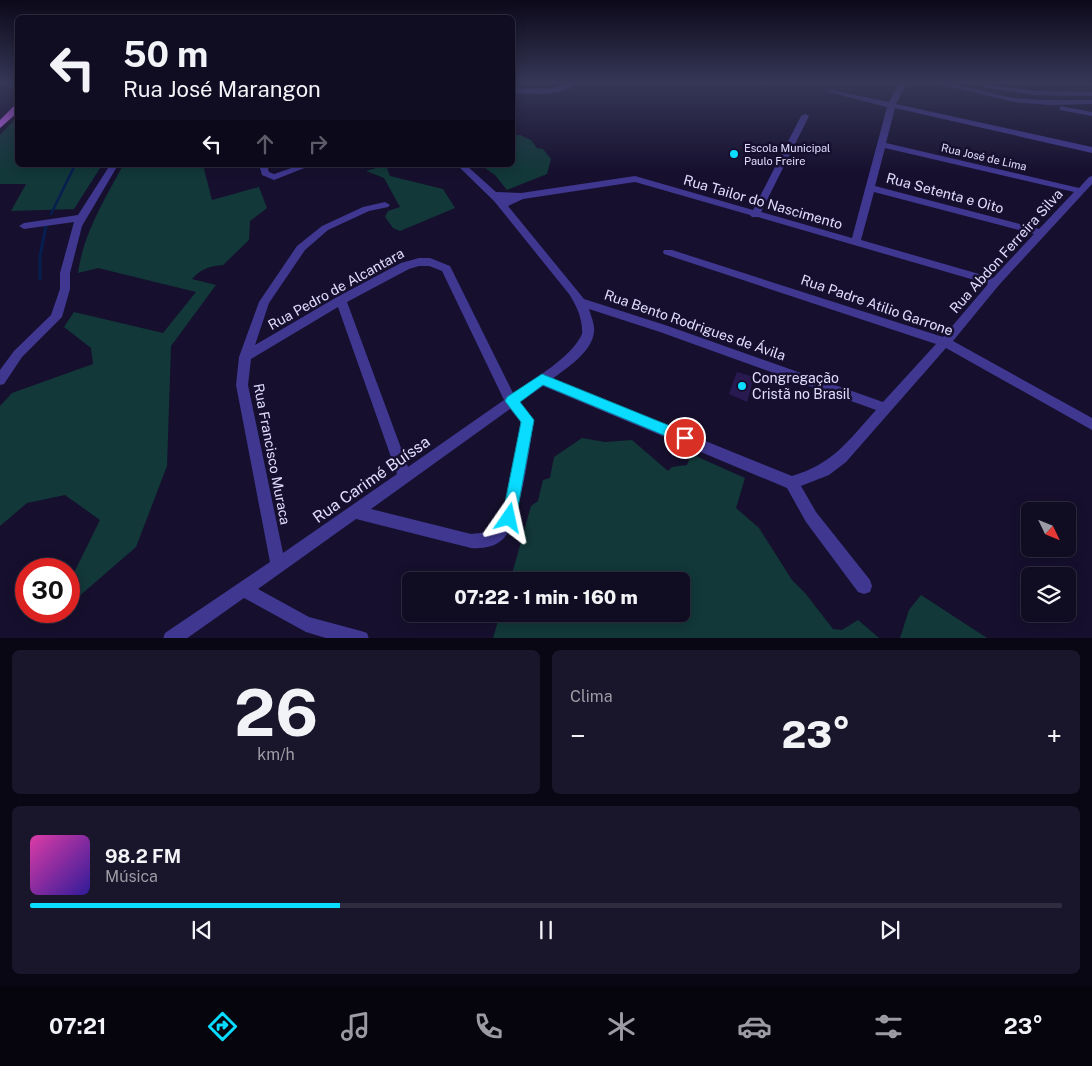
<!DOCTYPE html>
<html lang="pt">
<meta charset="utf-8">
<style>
body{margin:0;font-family:"Public Sans",sans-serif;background:#19152a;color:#f1f3f6;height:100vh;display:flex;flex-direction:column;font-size:19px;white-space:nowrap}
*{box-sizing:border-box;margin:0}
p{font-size:16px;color:#9c9ba5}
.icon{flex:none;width:28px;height:28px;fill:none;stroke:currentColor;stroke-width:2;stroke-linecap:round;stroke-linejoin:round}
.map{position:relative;height:638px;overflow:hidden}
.drawer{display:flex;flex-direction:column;gap:12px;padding:12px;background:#090713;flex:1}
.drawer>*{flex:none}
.banner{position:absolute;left:15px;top:15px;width:500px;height:152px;border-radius:8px;box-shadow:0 2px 12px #0003,0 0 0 1px #302c40;background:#100c22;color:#f1f3f6;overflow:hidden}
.needle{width:32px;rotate:133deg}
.tools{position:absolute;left:1021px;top:502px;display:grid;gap:10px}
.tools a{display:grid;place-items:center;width:55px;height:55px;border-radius:8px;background:#100c22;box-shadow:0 2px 12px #0003,0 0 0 1px #302c40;font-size:25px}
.speed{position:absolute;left:15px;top:558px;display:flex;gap:10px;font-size:25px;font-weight:700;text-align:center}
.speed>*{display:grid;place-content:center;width:65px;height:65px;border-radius:50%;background:#100c22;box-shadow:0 2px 12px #0003,0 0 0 1px #302c40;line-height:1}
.speed .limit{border:8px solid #d22;background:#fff;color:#111}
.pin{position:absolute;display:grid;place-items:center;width:42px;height:42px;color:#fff;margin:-21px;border:2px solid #fff;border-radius:50%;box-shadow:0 1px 5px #0007}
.me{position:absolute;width:55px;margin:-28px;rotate:11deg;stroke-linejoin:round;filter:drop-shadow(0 0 4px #0008)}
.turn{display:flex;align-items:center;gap:18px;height:105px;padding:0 25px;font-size:22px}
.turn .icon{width:65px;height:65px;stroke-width:2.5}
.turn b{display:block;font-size:35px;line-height:42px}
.lanes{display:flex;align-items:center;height:48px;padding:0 25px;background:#0003;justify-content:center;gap:25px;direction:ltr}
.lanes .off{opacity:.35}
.big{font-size:38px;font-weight:800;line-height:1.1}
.drawer .card{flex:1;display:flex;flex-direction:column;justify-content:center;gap:8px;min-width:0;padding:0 18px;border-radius:8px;background:#19152a}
.drawer .dial{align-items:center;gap:0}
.dial b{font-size:65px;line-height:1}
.song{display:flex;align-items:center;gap:15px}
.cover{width:60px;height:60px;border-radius:8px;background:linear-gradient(135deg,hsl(320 70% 55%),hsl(250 70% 35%))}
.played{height:5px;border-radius:2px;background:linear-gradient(90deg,#09dcff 30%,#302c40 30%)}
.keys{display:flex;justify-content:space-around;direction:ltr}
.heat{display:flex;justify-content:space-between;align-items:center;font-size:28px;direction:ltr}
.drawer .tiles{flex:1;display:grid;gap:12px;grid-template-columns:1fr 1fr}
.card:last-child{grid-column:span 2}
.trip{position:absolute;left:402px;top:572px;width:288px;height:50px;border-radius:8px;background:#100c22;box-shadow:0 2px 12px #0003,0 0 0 1px #302c40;font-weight:800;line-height:50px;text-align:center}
.menu{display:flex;height:80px;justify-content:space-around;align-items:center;background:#06050e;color:#9c9ba5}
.menu .icon{width:35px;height:35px}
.menu .current{color:#09dcff}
.menu b{font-size:22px;color:#f1f3f6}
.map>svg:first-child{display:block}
.green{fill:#123839}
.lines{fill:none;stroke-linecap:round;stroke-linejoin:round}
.stream-far1{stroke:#071e50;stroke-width:2.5}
.stream{stroke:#071e50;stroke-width:3}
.building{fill:#281a51}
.minor{fill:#3f3790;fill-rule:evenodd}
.major{fill:#cc64ff;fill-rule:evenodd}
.route{fill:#09dcff;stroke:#068fa6}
.poi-dot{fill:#09dcff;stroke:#16102e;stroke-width:2}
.labels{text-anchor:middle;stroke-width:5;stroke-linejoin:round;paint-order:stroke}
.far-poi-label{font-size:11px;fill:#e2ddff;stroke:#16102e;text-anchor:start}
.far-street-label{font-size:11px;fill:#e2ddff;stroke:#16102e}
.street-label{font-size:14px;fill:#e2ddff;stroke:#16102e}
.poi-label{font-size:14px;fill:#e2ddff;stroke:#16102e;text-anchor:start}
.near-street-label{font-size:16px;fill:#e2ddff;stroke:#16102e}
</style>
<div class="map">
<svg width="1092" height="639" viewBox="0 0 1092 639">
<rect width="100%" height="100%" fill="#16102e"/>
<path class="green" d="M17,117L18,165H102L74,209L11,211L26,184H0V135Z
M520,135L531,140L537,148L543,149L551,159L547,174L507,190L495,175L481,165H512L513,136Z
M123,165H203L212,200L259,187L267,208L250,221L249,240L223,265C209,266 201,269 192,279L216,285L171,346L167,466L136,547L69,605V583L100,520L65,495L27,503L0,526V406L12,393L93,364L91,348L64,327L74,312L163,333L196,292L98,268L78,273C83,234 105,199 123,165Z
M386,165L390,176L443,189L455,208L400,231L393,228L385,217L388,211L400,207L384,178L366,171Z
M582,438L605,442L632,440L668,471L672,467L687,465L691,454L745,478L736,508L759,528L792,580L805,593L833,629L842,630L858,620L879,638H493L500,614H681V581H510L531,506L538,501L543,480L550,478L554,457Z
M921,595L987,638H900L909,610Z"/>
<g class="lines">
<path class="stream-far1" d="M51,214L75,165"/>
<path class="stream" d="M40,279V256L46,226"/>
</g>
<path class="building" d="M737,372L754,377L747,402L729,394Z"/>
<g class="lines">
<path class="minor" d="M568,83H577C560,98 533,93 512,93V89L552,88Z
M899,83H907L896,104L1092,147V153L895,108L886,143L1079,188L1089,177L1092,176V184L999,285L953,341L1092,418V430L946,348L846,462L829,475L801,486L816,512L870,580L872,586L870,592L864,594L858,592L806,522L787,488L543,386L520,402L534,421C529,448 521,522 503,539C495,547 482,549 471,548L356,519L258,589L309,617L361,631L367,633L369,639H329L306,632L244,598L186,639H163L165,633L270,562L236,385L239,357L259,302L297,246L322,226L363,207L385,202L390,205L388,207L369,211L328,230L305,250L269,303L255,345L337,297L401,263L419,258H430L450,266L513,393C534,379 572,357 582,334C583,320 577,306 569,294L494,201L457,165H466L496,192L521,193L635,176L753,210L801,116L805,114L809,116L761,212L852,238L887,107L828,92L832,90L889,102ZM885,148L1074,192L1039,229L875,186ZM635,182L750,215L752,217H758L988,284L943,337L672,250H664L663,252L664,254L936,344L883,402L668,326L584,299L508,206L523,199ZM874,192L1034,234L993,278L861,240ZM419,266H429L442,271L504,400L408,467L347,302L409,269ZM338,307L397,474L283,553L248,385L251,359ZM589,309L660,332L876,410C848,441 833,464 792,476L552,379C567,368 592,352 594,332C595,325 591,316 589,309ZM510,409L521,422L502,516L489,532L471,534L371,509Z
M935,83C963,83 988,94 1015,98C1040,101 1066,100 1092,100V104L1049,105L1014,102Z
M984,84L1035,91L1092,92V96L1035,95L987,88L983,86Z
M1060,106L1092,112V116L1060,110Z
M110,165H118L82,226L70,273V289L62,317L22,357L4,384L0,385V370L14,351L51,315L60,289V273L74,222L24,229L19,226L24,223L78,215Z
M259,165H267L269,172L274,174L300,165H312L274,180L262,175Z"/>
<path class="major" d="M15,105H18V112L0,128V120Z"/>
</g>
<linearGradient id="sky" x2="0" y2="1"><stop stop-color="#0c0919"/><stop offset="0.48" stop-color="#363757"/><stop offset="1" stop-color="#363757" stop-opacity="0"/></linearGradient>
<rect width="1092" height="172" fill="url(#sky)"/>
<path class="route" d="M542,374L690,434L692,438L690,443L685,444L543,385L520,402L534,420L516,518L514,523L509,525L504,523L502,518L521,422L505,401L507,397Z"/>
<g class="poi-dot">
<circle cx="734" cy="154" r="5"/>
<circle cx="742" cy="386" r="5"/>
</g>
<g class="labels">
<g class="far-poi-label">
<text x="744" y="152">Escola Municipal<tspan x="744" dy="13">Paulo Freire</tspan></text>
</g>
<g class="far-street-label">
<text transform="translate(984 157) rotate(13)" y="4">Rua José de Lima</text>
</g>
<g class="street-label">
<text transform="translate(945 193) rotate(15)" y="5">Rua Setenta e Oito</text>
<text transform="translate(763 202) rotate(16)" y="5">Rua Tailor do Nascimento</text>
<text transform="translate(1006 251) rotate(-48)" y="5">Rua Abdon Ferreira Silva</text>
<text transform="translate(336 289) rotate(-29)" y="5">Rua Pedro de Alcantara</text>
<text transform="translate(877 305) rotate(19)" y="5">Rua Padre Atilio Garrone</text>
<text transform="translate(695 325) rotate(19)" y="5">Rua Bento Rodrigues de Ávila</text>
<text transform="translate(272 454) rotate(79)" y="5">Rua Francisco Muraca</text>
</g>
<g class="poi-label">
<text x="752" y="383">Congregação<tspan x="752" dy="16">Cristã no Brasil</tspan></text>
</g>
<g class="near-street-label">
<text transform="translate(371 479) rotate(-35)" y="6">Rua Carimé Buíssa</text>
</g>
</g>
</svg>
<div class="tools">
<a><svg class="needle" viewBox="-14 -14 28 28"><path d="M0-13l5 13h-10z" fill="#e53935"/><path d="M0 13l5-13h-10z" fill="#9c9ba5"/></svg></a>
<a><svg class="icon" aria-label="layers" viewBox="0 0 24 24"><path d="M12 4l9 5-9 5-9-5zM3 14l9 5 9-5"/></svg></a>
</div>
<div class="speed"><div class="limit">30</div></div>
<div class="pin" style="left:685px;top:438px;background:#d93025"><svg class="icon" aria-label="arrive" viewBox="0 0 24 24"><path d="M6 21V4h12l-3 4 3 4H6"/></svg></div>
<svg class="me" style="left:509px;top:518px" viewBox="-20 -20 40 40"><path d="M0-17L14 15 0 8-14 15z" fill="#09dcff" stroke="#fff" stroke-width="4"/></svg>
<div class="trip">07:22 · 1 min · 160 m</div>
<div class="banner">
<div class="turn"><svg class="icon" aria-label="left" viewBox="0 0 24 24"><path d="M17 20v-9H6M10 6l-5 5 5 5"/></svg><div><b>50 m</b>Rua José Marangon</div></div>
<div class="lanes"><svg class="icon" aria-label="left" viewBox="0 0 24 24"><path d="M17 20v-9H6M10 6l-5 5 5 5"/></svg><svg class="icon off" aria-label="ahead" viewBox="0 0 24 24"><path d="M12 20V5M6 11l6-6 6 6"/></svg><svg class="icon off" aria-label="right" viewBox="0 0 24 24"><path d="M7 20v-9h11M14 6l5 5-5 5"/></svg></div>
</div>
</div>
<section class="drawer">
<div class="tiles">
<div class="card dial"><b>26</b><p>km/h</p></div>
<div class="card"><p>Clima</p>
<div class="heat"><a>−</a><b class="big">23°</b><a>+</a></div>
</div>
<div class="card">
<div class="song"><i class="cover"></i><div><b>98.2 FM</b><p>Música</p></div></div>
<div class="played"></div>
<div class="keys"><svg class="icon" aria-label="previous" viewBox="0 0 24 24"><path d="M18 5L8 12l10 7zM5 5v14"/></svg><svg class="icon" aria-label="pause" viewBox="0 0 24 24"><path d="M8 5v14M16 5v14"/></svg><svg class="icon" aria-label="next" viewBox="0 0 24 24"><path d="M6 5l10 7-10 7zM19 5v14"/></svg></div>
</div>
</div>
</section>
<nav class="menu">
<b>07:21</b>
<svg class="icon current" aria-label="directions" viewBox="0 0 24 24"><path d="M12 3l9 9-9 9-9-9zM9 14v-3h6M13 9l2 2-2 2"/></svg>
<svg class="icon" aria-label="music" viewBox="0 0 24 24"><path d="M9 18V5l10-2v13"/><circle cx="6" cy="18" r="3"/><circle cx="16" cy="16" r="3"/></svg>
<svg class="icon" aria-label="phone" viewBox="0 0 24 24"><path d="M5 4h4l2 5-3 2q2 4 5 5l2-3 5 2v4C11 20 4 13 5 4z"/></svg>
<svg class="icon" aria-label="climate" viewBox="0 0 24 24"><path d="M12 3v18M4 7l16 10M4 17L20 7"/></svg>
<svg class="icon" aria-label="car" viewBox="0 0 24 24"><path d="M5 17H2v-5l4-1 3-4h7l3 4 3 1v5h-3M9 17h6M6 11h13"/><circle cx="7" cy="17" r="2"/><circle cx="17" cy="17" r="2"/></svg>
<svg class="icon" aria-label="filters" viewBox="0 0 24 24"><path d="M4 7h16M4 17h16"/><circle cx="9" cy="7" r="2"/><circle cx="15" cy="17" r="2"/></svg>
<b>23°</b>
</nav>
